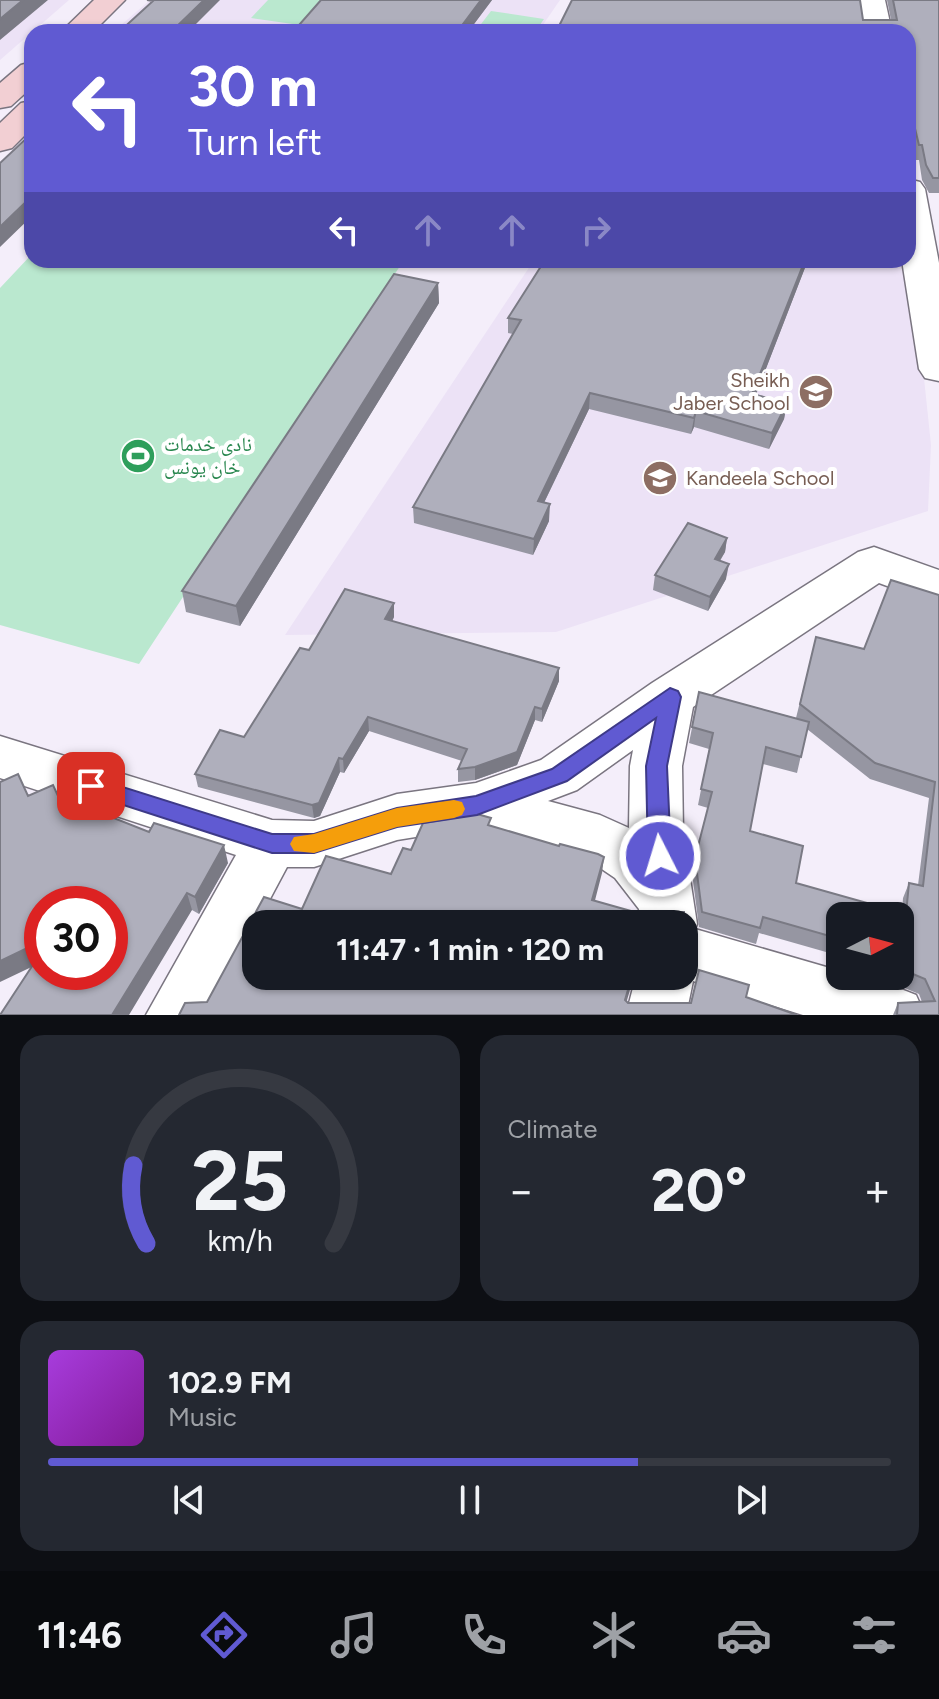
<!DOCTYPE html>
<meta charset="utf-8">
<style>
body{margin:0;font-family:Figtree,"Noto Naskh Arabic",sans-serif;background:#242831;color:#f1f3f6;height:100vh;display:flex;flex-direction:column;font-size:30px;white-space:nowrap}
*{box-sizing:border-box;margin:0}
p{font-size:26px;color:#9ea1a6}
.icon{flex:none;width:44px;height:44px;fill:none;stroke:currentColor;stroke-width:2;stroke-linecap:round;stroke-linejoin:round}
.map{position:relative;height:1015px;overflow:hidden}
.drawer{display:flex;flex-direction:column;gap:20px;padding:20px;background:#0d0f14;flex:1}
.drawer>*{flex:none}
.top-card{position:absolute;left:24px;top:24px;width:892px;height:244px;border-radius:24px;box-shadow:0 2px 6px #0004;background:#605ad2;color:#fff;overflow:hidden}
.needle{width:52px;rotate:84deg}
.fabs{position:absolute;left:826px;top:902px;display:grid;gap:16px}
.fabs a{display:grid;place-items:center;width:88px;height:88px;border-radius:16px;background:#171b24;box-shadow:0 2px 6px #0004;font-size:40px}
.speed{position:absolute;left:24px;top:886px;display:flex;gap:16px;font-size:40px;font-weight:700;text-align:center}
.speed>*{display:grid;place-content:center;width:104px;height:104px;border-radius:50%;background:#171b24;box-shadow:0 2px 6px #0004;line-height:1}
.speed .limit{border:12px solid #d22;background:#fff;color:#111}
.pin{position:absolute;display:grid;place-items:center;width:68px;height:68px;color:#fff;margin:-34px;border-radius:16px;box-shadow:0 4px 12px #0006}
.me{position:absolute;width:88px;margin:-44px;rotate:355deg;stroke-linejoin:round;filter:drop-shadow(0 0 6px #0008)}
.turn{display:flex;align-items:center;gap:28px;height:168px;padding:0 32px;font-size:36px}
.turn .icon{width:104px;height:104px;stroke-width:2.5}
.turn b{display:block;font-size:56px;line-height:68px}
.lanes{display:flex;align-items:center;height:76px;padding:0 32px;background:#0003;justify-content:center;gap:40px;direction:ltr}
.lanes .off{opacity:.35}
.big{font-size:60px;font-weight:700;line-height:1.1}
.drawer .widget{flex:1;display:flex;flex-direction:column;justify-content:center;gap:12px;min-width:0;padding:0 28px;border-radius:24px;background:#242831}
.drawer .dial{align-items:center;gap:0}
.dial svg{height:208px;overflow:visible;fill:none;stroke:#363941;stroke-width:7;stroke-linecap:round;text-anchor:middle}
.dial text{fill:#f1f3f6;stroke:none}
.song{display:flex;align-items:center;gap:24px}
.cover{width:96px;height:96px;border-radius:12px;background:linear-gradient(135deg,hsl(280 70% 55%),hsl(290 70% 35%))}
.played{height:8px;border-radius:4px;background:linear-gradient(90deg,#605ad2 70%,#363941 70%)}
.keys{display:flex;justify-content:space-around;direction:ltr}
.heat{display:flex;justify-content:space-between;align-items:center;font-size:44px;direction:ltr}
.drawer .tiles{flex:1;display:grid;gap:20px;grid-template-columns:1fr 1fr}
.widget:last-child{grid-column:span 2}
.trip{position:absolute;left:242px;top:910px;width:456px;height:80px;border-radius:24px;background:#171b24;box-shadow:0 2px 6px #0004;font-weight:700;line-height:80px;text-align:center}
.dock{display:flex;height:128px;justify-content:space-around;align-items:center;background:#090b0e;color:#9ea1a6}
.dock .icon{width:56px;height:56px}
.dock .selected{color:#605ad2}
.dock b{font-size:36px;color:#f1f3f6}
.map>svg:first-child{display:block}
.built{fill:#ece2f6}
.green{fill:#bae8cf}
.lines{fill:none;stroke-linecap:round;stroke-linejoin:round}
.minor-casing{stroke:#7a7580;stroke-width:3}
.secondary-casing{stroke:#7a7580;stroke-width:3}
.minor{fill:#fff;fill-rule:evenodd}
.secondary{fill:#f2cfd3;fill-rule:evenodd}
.wall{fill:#9696a2;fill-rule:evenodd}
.shaded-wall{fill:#7a7a84}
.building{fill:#afafbc;stroke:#7a7a84;stroke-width:2}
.route{fill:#605ad2;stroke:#3e3a88;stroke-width:2}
.slow{fill:#f59e0b}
.labels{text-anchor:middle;stroke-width:8;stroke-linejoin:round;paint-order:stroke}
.education-label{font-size:20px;fill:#785e54;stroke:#fff;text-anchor:end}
.leisure-label{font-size:20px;fill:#27864d;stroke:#fff;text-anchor:start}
</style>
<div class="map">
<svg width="939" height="1015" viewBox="0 0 939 1015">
<rect width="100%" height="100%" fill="#f4eefa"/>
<path class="built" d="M0,0H69L0,60Z
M150,0H560L538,32H113Z
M534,260H907L915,292L931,445L928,511L556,632L285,635Z"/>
<path class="green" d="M268,0H323L300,25L251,18Z
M491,11L544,19L535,32H475Z
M32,254V260H386L402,263L139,664L0,625V288Z"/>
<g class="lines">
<g class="minor-casing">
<path id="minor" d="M857,0H885L892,32H862Z
M908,179L920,182L925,189L939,263V381L925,378L919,369L902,260H908Z
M874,547L939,570V605L879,583L693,707L682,766L683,833L697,924L695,929L840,971V976C867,976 891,985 916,995L925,1015H803L693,981L686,1015H626L636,976H684V924H641L639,909L615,878L584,857L477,827L397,840L314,867H287L208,1015H146L236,855L0,778V736L272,820L314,821L397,794L476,783L541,760L652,683L858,552ZM633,750L630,766L629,828L600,815L548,801L577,790Z"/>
</g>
<g class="secondary-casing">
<path id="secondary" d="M94,0H125L93,32H61Z
M32,62V87L11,106L0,108V83L21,65Z
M32,101V128L12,148L0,151V123L21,103Z"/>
</g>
<use href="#minor" class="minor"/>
<use href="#secondary" class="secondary"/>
</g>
<path class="wall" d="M321,0H492L468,32H300L299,25Z
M887,0H939V193H929L922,180L919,160H915L908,128V32L863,20H891Z
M808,260L756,394L787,403L784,419L769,449L694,427L691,434L589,409L544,503L549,521L533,555L414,523L413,507L513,334L508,333V318L749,266Z
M438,283L439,303L240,626L186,612L182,591Z
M727,538L725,552L720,561L726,579L708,611L653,590L655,575Z
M939,595V1015H893L898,1003L922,1002L919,994L895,984L896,976H900V916H840V956L759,933L756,944L699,927L692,873L708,808L698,805L709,749L689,743L699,692L796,718L816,637L864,649ZM807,729L870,779L929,798L918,885L909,883L903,898L902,913L796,883L750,831L763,764L797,773Z
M394,617L392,621L559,681L542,722L535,720L517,765L475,780L458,782V769L462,761L369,731L344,773L340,772L320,816L314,818L198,787L195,774L244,737L309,650Z
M28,796H58L228,863L199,914L192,910L32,967Z"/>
<path class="shaded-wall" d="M23,0H48L0,40V19Z
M204,0H220L188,32H171Z
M481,0H492L468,32H457Z
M32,196V216L0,247V227Z
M805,260H808L750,410L752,394Z
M438,283L439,303L240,626L236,606Z
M590,393L589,409L537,517L538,501Z
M787,403L784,419L769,449L772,433Z
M696,411L694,427L691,434L694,418Z
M550,504L549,521L533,555L534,539Z
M727,538L725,552L712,573L715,559Z
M729,564L726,579L708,611L710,597Z
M394,603V617L386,633L385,619Z
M559,668V681L542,722V709Z
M535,707V720L517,765L475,780V767Z
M368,717L369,731L344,773L343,759Z
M339,758L340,772L320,816L314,818L312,805Z
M224,845L228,863L199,914L195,897Z
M604,857L602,873L591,916L592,900Z
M187,893L192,910L129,1015H112Z
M42,941V962L0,982V961Z
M632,976H634L623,1014L625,1000Z"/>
<path class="building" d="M0,0H23L0,19Z
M147,0H204L171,32H119L153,1Z
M321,0H481L457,32H347L299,25Z
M572,0H860L863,20H897L893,0H939V178H933L926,165L922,145H919L909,104L908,105V32H556Z
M32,133V196L0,227V163Z
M545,260H724L749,266L751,260H805L752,394L787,403L772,433L696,411L694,418L590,393L538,501L550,504L534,539L413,507L521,320L508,318Z
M394,274L438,283L236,606L182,591Z
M688,523L727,538L715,559L729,564L710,597L655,575Z
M891,580L939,595V1015H897L898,1003L935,1001L925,979L901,969L902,957L900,956V916H840V939L763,917L760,928L702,912L695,858L712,792L701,789L713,733L692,727L699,692L809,722L801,757L766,747L750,831L803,846L796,883L906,914L909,883L923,886L935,782L875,763L800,704L816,637L864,649Z
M345,589L394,603L385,619L559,668L542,709L535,707L517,752L475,767L458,769L467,749L368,717L343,759L339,758L319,803L312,805L195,774L220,730L244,737L300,648L309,650Z
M18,774L28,796L53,785L58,796L149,832L154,823L224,845L195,897L187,893L112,1015H0L42,951V972H110V904H42V941L0,961V782Z
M477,814L491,818L488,825L559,846L560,844L598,854L604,857L592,900L677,924H256V976H632L625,1000L628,1003H691L699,970L749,985L746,997L797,1015H179L185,1003L207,1002L264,897L302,909L326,856L391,874L403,848L411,850L423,823Z
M681,912H684V924H678Z"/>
<path class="route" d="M670,688L678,691L681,697L667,766L671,856L668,863L660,866L652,863L648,856L646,766L656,718L567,781L477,815L397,827L314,853H272L83,792L80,786L83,779L91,777L272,834H314L397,808L476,796L552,769Z"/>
<path class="slow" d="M454,800L462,802L465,809L462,815L454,818L397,827L314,853L294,851L290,844L294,837L314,834L397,808Z"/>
<defs>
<g id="school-disc" transform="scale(1.8)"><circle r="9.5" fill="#8d6e63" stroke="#fff"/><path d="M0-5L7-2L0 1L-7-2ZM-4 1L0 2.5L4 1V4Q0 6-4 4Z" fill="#fff"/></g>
<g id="stadium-disc" transform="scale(1.8)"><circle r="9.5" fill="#2e9e5b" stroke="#fff"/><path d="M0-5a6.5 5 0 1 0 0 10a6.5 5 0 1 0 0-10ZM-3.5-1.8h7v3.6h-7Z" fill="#fff"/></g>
</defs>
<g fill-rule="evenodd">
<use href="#school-disc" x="816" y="392"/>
<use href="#stadium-disc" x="138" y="456"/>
<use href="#school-disc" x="660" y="478"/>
</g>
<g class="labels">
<g class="education-label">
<text x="790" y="387">Sheikh<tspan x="790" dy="23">Jaber School</tspan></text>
<text x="686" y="485" text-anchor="start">Kandeela School</text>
</g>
<g class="leisure-label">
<text x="164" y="451">نادى خدمات<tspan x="164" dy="23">خان يونس</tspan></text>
</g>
</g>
</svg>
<div class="fabs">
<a><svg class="needle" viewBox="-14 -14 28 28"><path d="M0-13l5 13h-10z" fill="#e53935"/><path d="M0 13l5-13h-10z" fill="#9ea1a6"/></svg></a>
</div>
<div class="speed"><div class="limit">30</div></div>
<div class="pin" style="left:91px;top:786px;background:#d93025"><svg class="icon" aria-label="arrive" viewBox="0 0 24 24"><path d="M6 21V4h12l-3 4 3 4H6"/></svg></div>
<svg class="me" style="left:660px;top:856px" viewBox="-20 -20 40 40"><circle r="17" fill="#605ad2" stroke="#fff" stroke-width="3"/><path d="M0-11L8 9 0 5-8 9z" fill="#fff"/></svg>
<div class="trip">11:47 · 1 min · 120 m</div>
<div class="top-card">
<div class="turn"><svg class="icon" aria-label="left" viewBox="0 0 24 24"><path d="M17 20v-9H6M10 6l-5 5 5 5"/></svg><div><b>30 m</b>Turn left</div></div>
<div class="lanes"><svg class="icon" aria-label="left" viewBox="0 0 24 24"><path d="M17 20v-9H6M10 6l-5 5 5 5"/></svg><svg class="icon off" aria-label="ahead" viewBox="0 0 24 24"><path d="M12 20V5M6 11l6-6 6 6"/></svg><svg class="icon off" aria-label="ahead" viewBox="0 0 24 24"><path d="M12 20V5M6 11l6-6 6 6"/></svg><svg class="icon off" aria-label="right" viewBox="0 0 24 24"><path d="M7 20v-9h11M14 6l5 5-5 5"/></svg></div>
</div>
</div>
<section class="drawer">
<div class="tiles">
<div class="widget dial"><svg viewBox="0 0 100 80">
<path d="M14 69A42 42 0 1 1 86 69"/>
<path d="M14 69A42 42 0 0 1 9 39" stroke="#605ad2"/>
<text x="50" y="56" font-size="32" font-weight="700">25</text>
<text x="50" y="72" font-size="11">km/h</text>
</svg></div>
<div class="widget"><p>Climate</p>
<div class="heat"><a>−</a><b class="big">20°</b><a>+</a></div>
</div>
<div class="widget">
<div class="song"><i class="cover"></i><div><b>102.9 FM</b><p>Music</p></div></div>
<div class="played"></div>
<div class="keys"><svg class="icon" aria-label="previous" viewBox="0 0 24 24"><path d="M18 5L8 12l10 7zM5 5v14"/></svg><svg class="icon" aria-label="pause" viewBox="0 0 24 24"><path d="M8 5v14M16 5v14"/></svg><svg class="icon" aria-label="next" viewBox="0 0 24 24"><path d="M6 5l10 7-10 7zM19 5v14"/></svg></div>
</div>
</div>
</section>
<nav class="dock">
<b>11:46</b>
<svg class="icon selected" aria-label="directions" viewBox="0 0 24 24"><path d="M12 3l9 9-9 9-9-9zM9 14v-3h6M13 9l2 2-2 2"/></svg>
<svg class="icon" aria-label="music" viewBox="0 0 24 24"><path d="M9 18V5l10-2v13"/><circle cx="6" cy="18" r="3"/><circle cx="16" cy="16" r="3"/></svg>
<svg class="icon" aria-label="phone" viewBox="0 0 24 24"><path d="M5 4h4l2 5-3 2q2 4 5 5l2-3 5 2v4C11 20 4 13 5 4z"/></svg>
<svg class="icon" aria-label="climate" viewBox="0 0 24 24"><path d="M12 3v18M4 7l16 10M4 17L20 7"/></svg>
<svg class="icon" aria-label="car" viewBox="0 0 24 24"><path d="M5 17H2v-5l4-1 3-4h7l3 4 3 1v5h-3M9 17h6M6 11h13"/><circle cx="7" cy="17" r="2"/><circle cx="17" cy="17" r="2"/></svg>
<svg class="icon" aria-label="filters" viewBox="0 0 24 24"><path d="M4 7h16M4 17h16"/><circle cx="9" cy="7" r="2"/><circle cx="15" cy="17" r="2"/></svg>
</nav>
